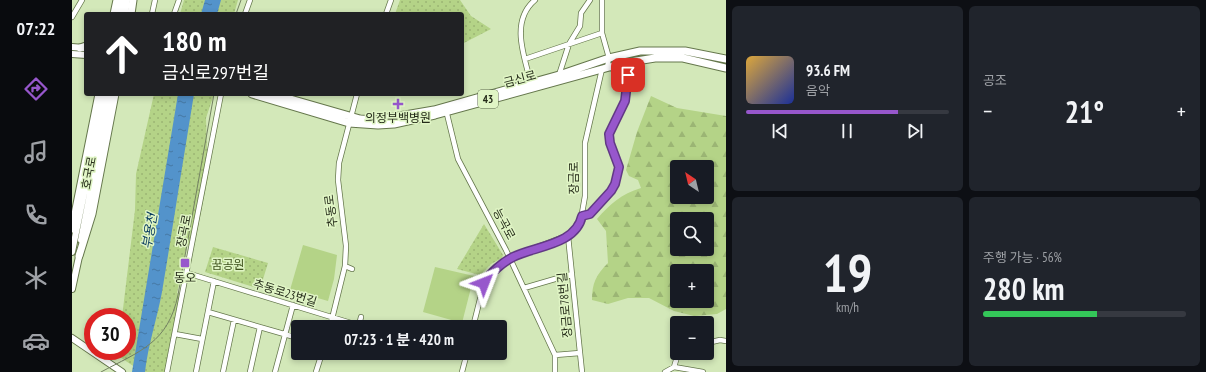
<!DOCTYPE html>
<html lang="ko">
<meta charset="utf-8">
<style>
body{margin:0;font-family:"PT Sans Narrow","Noto Sans KR",sans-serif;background:#20242c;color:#f1f3f6;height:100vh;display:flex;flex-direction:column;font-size:15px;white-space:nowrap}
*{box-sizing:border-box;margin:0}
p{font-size:13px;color:#9ea1a6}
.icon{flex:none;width:22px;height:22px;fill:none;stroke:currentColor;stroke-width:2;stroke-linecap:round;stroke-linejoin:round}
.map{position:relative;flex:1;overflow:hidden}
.details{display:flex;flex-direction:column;gap:6px;padding:6px;background:#0d0f14;width:480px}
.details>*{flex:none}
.guide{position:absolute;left:12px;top:12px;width:380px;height:84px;border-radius:4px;box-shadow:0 2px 6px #0003;background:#202124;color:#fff;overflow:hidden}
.needle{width:26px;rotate:325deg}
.controls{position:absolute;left:598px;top:160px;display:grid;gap:8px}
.controls a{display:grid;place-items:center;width:44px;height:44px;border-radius:4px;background:#171b24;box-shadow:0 2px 6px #0003;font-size:20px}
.speed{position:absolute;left:12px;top:308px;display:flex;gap:8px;font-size:20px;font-weight:700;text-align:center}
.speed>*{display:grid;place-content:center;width:52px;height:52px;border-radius:50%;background:#171b24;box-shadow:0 2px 6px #0003;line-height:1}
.speed .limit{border:6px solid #d22;background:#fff;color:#111}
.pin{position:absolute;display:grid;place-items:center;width:34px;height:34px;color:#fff;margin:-17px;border-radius:8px;box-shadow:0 2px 6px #0006}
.me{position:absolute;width:44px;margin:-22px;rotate:45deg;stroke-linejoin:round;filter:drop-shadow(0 0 3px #0008)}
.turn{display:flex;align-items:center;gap:14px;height:84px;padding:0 12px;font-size:18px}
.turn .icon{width:52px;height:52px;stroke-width:2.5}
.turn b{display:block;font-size:28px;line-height:34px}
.big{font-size:30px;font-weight:700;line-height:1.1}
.details .tile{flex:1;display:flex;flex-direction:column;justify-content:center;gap:6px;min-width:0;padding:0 14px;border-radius:6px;background:#20242c}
.details .dial{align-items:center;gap:0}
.dial b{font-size:52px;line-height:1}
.song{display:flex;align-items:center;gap:12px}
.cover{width:48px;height:48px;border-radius:6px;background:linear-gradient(135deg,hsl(40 70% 55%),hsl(230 70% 35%))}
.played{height:4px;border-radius:2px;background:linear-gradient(90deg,#9757cc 75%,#363941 75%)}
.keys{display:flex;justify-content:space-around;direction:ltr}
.heat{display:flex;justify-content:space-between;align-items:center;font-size:22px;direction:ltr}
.charge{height:6px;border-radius:3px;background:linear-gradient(90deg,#34c759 56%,#363941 0)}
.details .tiles{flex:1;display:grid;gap:6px;grid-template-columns:repeat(2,1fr)}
.trip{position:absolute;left:219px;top:320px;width:216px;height:40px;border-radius:4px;background:#171b24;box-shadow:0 2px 6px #0003;font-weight:700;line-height:40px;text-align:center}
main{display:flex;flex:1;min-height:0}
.tabs{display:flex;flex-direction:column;width:72px;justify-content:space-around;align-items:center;background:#090b0e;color:#9ea1a6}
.tabs .icon{width:28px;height:28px}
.tabs .on{color:#9757cc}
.tabs b{font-size:18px;color:#f1f3f6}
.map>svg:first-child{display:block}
.forest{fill:url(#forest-firs);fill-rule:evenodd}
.park{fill:url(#park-dots)}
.pitch{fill:#b4d387}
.water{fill:url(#water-ripples)}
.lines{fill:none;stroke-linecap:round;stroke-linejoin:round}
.street-casing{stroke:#65774c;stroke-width:6}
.secondary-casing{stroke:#65774c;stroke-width:8}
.primary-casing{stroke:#65774c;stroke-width:9}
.street{stroke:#fff;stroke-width:4.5}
.secondary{stroke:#fff;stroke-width:6}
.primary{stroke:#fff;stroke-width:7}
.tram{stroke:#738162;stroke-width:1}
.route-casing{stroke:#623985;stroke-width:10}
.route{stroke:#9757cc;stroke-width:7}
.poi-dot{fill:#9757cc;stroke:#e0f5c5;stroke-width:1.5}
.labels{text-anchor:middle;stroke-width:3;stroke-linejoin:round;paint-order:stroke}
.shield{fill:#e0f5c5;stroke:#5c684d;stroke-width:1}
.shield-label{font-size:11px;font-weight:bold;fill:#242b19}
.street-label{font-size:12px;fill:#242b19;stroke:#e0f5c5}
.poi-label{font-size:12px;fill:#242b19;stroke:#e0f5c5}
.park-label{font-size:12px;fill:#3e521c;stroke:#e0f5c5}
.water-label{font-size:13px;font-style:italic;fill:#06395e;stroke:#e0f5c5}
</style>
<main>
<nav class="tabs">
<b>07:22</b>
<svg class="icon on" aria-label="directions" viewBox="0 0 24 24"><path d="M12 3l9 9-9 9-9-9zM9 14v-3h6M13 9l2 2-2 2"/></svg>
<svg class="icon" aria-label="music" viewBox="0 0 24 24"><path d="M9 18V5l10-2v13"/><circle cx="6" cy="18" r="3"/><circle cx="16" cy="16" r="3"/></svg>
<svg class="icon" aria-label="phone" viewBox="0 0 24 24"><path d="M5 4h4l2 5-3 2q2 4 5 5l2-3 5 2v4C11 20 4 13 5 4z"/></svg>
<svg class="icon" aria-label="climate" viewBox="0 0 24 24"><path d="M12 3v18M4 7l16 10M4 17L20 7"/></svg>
<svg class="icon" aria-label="car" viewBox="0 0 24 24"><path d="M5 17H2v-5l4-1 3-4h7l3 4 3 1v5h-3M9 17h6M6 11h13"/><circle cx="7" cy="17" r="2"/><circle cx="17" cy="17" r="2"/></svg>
</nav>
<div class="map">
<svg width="654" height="372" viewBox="0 0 654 372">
<defs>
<pattern id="forest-firs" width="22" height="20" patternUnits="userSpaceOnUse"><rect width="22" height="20" fill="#b4d387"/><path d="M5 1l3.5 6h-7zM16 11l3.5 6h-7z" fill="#9bb574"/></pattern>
<pattern id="park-dots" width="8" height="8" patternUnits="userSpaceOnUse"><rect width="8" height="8" fill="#b4d387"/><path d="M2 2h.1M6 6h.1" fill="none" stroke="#9bb574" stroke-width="1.8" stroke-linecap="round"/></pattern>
<pattern id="water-ripples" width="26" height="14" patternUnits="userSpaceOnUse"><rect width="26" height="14" fill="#5393cb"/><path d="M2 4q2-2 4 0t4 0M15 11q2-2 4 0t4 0" fill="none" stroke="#4578a4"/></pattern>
</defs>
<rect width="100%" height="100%" fill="#d3e8b9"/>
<path class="forest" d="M579,96L605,108L654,116V309L645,314L622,316L602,311L577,298H556L536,304L520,300C520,283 524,275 536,263L534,231L525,219C538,204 549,194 569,188L566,180L557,176L554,170L565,132ZM605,167H635V197H605ZM605,219H635V249H605ZM605,271H635V301H605Z"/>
<path class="park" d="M112,0H166L162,14H108Z
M328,0H388L399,16L419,29L390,44V14H323Z
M82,94H142L134,118L136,177L122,246L115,245L105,293L111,295L96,372H70L45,355L46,351H55V317H50L63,210L64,174Z
M412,224L431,255L430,258L419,264L408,275L385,269Z
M141,247L196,263L188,289L133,272Z"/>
<path class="pitch" d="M231,245L265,255L262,279L256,301L218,290Z
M363,267L402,276L390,323L351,312Z"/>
<path class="water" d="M133,0H149L145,14H129Z
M106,94H122C111,160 101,226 90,292C85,319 76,345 73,372H60Z"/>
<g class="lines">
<g class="street-casing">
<path id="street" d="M530,0V33L537,58L535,68
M80,14L83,0
M102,14L107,0
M173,14L178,0
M314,14L319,0
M0,17L10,0
M453,59L530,33
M487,75L497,44L508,26L509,13L518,0
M459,83C452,56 438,21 463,0
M374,110L386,159L434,250L483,355V372
M510,216L518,214L539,191L543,184L547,167L537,143V134L553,101L556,75L554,72L542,71L539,67
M496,236L510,372
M273,266L280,269
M115,273L292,327
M452,288L500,274
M136,312L226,338
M287,325L289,317
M258,327L273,266L274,246L266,180L267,163L285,94
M401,327L412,283L415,277L442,256L499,234L509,219L513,196V143L530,69
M103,334L130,339
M635,343L648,340L654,341
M380,353L394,357
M483,355L508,353
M602,367L605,357L610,353
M95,372L149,94
M124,372L142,281
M151,372L162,320
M178,372L188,327
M203,372L221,305
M244,372L250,353
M390,372L395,353
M593,372L602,367L631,372"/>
</g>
<g class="secondary-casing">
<path id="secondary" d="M47,14L50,0
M53,14L55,0
M0,47L12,48
M0,54L14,55
M9,240L37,97
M0,252L32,96
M0,289L8,252
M0,338L50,372"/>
</g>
<g class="primary-casing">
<path id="primary" d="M42,14L45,0
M59,14L61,0
M8,48L14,46
M180,94L277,123L306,125L322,124L363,115L552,63L583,58H611L654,68
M201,94L288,119L304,120L362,110L487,75L537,58L568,51H613L654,59
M0,229L27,94
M7,256L20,214L43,94"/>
</g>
<use href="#street" class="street"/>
<use href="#secondary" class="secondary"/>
<use href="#primary" class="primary"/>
<path class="tram" d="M164,14L169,0
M29,372C68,351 96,343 106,295L142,94"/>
</g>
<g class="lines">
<g class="route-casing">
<path id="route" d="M412,283C418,273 431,262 441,257C463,246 504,245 510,216L518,214L539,191L543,184L547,167L538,143L537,134L553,101L556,75"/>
</g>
<use href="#route" class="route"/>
</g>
<g class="poi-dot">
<path d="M324 98h4v4h4v4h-4v4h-4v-4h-4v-4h4z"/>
<rect x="108" y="258" width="10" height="10" rx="2"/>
</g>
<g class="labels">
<rect class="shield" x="406" y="90" width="20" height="18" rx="3"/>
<g class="shield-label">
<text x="416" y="103">43</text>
</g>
<g class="street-label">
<text transform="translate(448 79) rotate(-15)" y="4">금신로</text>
<text transform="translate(17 173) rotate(-79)" y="4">호국로</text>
<text transform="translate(502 178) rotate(-90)" y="4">장금로</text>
<text transform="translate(259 211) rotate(-97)" y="4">추동로</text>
<text transform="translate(432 224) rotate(62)" y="4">능곡로</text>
<text transform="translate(112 231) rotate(-79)" y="4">장곡로</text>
<text transform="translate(213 293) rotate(17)" y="4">추동로23번길</text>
<text transform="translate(493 305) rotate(-95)" y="4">장금로78번길</text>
</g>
<g class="poi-label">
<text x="326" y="122">의정부백병원</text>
<text x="113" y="282">동오</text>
</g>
<g class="park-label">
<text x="156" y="269">꿈공원</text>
</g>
<g class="water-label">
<text transform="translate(77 231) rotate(-80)" y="5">부용천</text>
</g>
</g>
</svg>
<div class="controls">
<a><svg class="needle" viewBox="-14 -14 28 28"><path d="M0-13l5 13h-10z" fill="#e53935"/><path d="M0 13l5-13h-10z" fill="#9ea1a6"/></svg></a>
<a><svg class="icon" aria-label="search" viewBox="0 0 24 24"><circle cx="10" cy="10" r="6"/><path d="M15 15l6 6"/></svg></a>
<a>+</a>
<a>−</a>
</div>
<div class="speed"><div class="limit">30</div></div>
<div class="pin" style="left:556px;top:75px;background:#d93025"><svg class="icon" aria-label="arrive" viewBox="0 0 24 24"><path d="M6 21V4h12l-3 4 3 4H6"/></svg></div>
<svg class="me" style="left:412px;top:283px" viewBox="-20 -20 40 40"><path d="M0-17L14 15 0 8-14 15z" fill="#9757cc" stroke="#fff" stroke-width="4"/></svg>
<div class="trip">07:23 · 1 분 · 420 m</div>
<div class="guide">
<div class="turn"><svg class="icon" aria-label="ahead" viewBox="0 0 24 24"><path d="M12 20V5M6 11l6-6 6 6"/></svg><div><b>180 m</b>금신로297번길</div></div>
</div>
</div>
<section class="details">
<div class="tiles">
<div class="tile">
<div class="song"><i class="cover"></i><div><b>93.6 FM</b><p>음악</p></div></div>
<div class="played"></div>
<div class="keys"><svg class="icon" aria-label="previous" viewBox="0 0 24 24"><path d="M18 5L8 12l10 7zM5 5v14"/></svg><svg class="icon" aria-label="pause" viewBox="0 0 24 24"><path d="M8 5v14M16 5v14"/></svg><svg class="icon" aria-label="next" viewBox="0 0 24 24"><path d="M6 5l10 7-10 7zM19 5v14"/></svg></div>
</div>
<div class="tile"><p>공조</p>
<div class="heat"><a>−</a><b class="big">21°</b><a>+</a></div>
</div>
<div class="tile dial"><b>19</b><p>km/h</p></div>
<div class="tile"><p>주행 가능 · 56%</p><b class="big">280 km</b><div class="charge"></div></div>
</div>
</section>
</main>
